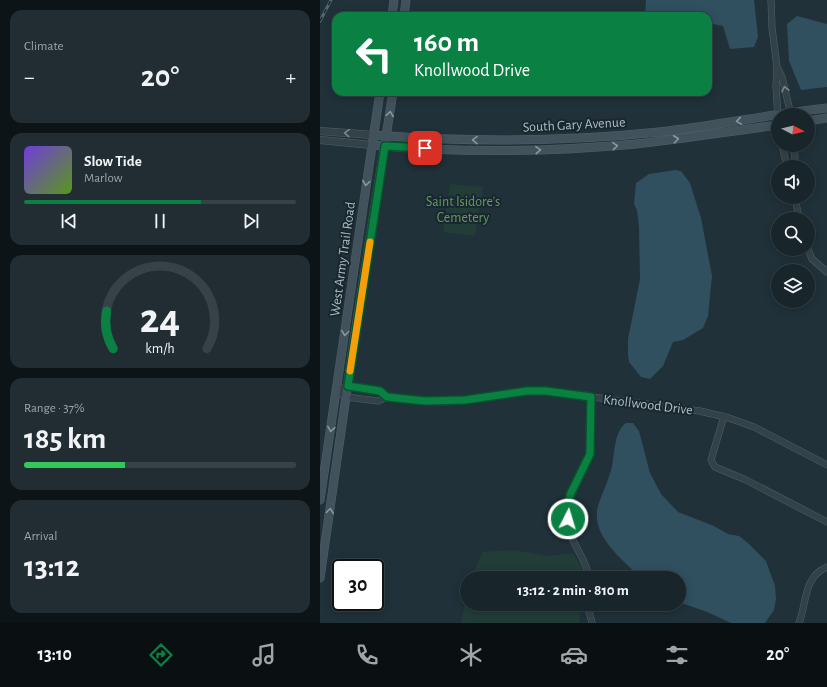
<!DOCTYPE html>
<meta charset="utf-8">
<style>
body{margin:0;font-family:"Alegreya Sans",sans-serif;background:#212d33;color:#f1f3f6;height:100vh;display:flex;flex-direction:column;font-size:15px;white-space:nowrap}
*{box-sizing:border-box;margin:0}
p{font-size:13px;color:#9fa5a9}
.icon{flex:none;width:22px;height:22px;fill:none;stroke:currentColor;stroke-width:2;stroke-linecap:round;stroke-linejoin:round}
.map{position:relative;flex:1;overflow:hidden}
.side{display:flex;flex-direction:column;gap:10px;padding:10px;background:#0d1418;width:320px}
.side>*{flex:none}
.guide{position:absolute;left:12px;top:12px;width:380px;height:84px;border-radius:12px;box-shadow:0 2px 10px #0003,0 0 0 1px #364247;background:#0b8043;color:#fff;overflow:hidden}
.needle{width:26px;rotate:97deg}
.tools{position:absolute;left:451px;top:108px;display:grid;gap:8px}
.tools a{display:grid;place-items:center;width:44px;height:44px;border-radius:50%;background:#18252b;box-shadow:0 2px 10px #0003,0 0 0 1px #364247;font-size:20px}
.speed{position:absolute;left:12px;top:559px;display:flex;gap:8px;font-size:20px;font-weight:700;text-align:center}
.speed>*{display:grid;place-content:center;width:52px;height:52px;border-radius:50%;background:#18252b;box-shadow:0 2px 10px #0003,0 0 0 1px #364247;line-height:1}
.speed .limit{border:2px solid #111;border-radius:6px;background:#fff;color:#111}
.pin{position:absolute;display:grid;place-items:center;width:34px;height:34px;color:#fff;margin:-17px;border-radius:8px;box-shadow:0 2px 6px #0006}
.me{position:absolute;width:44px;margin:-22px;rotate:5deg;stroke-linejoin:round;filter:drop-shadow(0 0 3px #0008)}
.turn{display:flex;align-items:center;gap:14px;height:84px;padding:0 16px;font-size:18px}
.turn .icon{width:52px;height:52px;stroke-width:2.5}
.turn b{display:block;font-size:28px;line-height:34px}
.big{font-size:30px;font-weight:600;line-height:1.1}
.side .tile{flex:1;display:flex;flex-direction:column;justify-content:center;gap:6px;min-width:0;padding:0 14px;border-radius:12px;background:#212d33}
.side .dial{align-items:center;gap:0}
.dial svg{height:104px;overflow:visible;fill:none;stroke:#364247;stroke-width:7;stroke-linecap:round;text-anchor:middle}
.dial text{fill:#f1f3f6;stroke:none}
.song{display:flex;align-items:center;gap:12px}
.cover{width:48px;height:48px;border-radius:6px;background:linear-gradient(135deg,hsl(260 70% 55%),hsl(90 70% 35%))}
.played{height:4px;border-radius:2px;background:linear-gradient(90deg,#0b8043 65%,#364247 65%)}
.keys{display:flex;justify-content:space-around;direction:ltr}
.heat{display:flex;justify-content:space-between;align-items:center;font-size:22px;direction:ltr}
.charge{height:6px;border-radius:3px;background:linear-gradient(90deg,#34c759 37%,#364247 0)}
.trip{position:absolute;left:140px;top:571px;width:226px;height:40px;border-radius:20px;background:#18252b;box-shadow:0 2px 10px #0003,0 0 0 1px #364247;font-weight:600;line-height:40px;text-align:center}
.tabs{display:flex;height:64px;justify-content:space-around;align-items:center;background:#0a0f11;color:#9fa5a9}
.tabs .icon{width:28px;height:28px}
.tabs .selected{color:#0b8043}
.tabs b{font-size:18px;color:#f1f3f6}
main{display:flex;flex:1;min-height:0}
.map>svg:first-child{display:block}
.green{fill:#223c38}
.water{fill:#304f5f}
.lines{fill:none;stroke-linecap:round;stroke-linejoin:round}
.minor-casing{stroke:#516067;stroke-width:7}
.tertiary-casing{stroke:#516067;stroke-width:8}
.secondary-casing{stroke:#516067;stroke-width:9}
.minor{stroke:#334249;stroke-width:6}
.tertiary{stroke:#334249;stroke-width:7}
.secondary{stroke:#41525d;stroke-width:8}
.rail-casing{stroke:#556771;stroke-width:3}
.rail{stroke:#19272e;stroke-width:1.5;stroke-dasharray:4.5;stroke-linecap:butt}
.oneway{stroke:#77868e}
.oneway2{stroke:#8898a1}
.route-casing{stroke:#07532c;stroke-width:10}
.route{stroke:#0b8043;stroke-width:7}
.slow{stroke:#f59e0b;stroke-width:7}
.labels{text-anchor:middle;stroke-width:4;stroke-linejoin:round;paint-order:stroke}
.street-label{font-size:14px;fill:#aebdc6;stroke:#19272e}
.park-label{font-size:14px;fill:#659864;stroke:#19272e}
</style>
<main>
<section class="side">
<div class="tile"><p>Climate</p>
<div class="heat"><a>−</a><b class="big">20°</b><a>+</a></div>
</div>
<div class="tile">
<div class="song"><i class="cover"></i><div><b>Slow Tide</b><p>Marlow</p></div></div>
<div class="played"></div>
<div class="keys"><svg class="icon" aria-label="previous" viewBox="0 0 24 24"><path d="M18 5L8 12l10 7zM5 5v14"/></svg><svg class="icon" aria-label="pause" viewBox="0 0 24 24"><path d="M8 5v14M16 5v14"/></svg><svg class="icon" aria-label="next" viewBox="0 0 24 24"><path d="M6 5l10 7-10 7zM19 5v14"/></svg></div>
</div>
<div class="tile dial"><svg viewBox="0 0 100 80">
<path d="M14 69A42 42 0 1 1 86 69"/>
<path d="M14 69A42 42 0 0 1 9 40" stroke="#0b8043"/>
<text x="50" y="56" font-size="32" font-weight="700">24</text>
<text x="50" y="72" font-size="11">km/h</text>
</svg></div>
<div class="tile"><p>Range · 37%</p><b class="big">185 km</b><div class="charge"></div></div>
<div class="tile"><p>Arrival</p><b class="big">13:12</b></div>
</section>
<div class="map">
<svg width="507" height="623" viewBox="0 0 507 623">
<rect width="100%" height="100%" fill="#203139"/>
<path class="green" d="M130,184L163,187L155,236L123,232Z
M194,550L228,556L253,553L263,569L265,578H151L163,552Z
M147,594V604H262L259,623H141Z"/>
<path class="water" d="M326,0H434L438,37L434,47L410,49L403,26L388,23V16H325Z
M477,16L507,24V87L481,90L469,61L467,24Z
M355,170L361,171L370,183L381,218L392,276L388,316L383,328L363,340L353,342L343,366L330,379L321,377L309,362L308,355V339L320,279L319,227L317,210L314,204L316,183L329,174Z
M306,423H313L319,431L330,473L341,494L358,512L394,526L408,534L419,536L428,543L446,561L455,586L456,599L454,610L445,623H411L387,612L359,602V578H320C303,559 270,536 278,506C282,493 289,480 292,466C295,451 294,432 306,423Z"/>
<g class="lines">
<g class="minor-casing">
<path id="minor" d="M451,0L452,28L457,67L456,86L458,118
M457,67L462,77L471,115
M462,145L467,167
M473,167L475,158L474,145
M475,197L479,219
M488,249L492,259L507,272
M16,391L26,397L58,401L67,397L125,402L153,399L192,392L226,391L380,411L409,418L434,427L507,465
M16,391L28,386L60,391L67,397
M404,416L391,460L395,467L426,480L507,522
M269,578C267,558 249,543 248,521C246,490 263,481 269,455C274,436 269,416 271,397
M267,604L272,623
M479,623C487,603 483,577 507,567"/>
</g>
<g class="tertiary-casing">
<path id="tertiary" d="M0,131L53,135
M0,140L52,145"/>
</g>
<g class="secondary-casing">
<path id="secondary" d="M72,16L74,0
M84,16L86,0
M488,121L507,118
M53,135C148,142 244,142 339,132C395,126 451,114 507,108
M52,145C139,153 229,152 316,144C364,139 411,131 458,125
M0,500L60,92
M0,578L35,334L73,92"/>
</g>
<use href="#minor" class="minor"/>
<use href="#tertiary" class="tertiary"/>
<use href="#secondary" class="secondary"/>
<g class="rail-casing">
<path id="rail" d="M0,21L11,0"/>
</g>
<use href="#rail" class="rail"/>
</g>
<defs><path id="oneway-chevron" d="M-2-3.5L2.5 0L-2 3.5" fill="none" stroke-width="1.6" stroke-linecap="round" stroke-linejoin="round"/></defs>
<g class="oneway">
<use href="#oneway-chevron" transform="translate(465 89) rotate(-103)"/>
<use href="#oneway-chevron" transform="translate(27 133) rotate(-176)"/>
</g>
<g class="oneway2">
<use href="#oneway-chevron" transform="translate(70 114) rotate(-81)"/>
<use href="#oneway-chevron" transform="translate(419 121) rotate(171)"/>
<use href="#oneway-chevron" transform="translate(356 139) rotate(-7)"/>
<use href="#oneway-chevron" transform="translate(155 140) rotate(-179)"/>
<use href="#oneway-chevron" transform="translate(295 146) rotate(-5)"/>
<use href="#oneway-chevron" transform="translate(218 150) rotate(-2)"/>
<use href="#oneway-chevron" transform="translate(46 183) rotate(99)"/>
<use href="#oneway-chevron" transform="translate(25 333) rotate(98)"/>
<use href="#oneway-chevron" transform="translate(11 429) rotate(99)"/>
<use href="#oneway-chevron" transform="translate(10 511) rotate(-82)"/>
</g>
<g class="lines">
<g class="route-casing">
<path id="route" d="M105,148L65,146L28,386L60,391L67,397L105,401L145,400L207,391H226L271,397L270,454L250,495L248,519"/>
</g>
<use href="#route" class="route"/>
<path class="slow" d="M30,371L50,242"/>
</g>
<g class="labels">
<g class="street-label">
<text transform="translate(254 124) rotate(-3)" y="5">South Gary Avenue</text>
<text transform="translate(22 259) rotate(-82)" y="5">West Army Trail Road</text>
<text transform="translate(328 404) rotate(7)" y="5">Knollwood Drive</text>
</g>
<g class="park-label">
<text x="143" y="206">Saint Isidore's<tspan x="143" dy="16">Cemetery</tspan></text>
</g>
</g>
</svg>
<div class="tools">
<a><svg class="needle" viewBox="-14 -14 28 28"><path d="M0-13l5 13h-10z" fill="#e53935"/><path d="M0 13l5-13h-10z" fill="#9fa5a9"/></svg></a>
<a><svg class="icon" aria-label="sound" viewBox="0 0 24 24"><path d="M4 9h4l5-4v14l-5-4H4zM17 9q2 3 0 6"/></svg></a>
<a><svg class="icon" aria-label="search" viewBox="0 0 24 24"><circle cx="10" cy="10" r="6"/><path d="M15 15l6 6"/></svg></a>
<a><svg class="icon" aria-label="layers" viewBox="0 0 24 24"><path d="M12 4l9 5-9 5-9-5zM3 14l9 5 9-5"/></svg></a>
</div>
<div class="speed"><div class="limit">30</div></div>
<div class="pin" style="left:105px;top:148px;background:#d93025"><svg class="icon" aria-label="arrive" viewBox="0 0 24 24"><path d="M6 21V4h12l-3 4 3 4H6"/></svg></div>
<svg class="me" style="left:248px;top:519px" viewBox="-20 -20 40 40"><circle r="17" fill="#0b8043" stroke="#fff" stroke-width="3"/><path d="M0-11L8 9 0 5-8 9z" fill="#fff"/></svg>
<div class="trip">13:12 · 2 min · 810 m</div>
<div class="guide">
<div class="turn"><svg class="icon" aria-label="left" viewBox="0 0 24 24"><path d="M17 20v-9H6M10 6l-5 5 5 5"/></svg><div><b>160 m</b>Knollwood Drive</div></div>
</div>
</div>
</main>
<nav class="tabs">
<b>13:10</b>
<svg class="icon selected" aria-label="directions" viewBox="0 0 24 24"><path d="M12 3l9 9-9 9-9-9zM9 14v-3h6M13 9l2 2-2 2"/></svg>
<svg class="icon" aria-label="music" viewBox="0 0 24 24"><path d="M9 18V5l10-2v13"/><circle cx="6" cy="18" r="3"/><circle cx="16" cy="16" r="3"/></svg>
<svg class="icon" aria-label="phone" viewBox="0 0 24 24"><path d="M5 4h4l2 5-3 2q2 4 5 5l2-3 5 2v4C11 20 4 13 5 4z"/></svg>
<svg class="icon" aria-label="climate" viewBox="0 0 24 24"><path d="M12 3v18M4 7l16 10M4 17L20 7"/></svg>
<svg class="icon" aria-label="car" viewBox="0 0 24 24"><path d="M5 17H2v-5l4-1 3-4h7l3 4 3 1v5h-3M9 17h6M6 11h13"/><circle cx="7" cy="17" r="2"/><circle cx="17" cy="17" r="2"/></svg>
<svg class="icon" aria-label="filters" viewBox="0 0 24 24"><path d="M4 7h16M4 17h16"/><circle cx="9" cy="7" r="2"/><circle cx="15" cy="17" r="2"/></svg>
<b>20°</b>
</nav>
